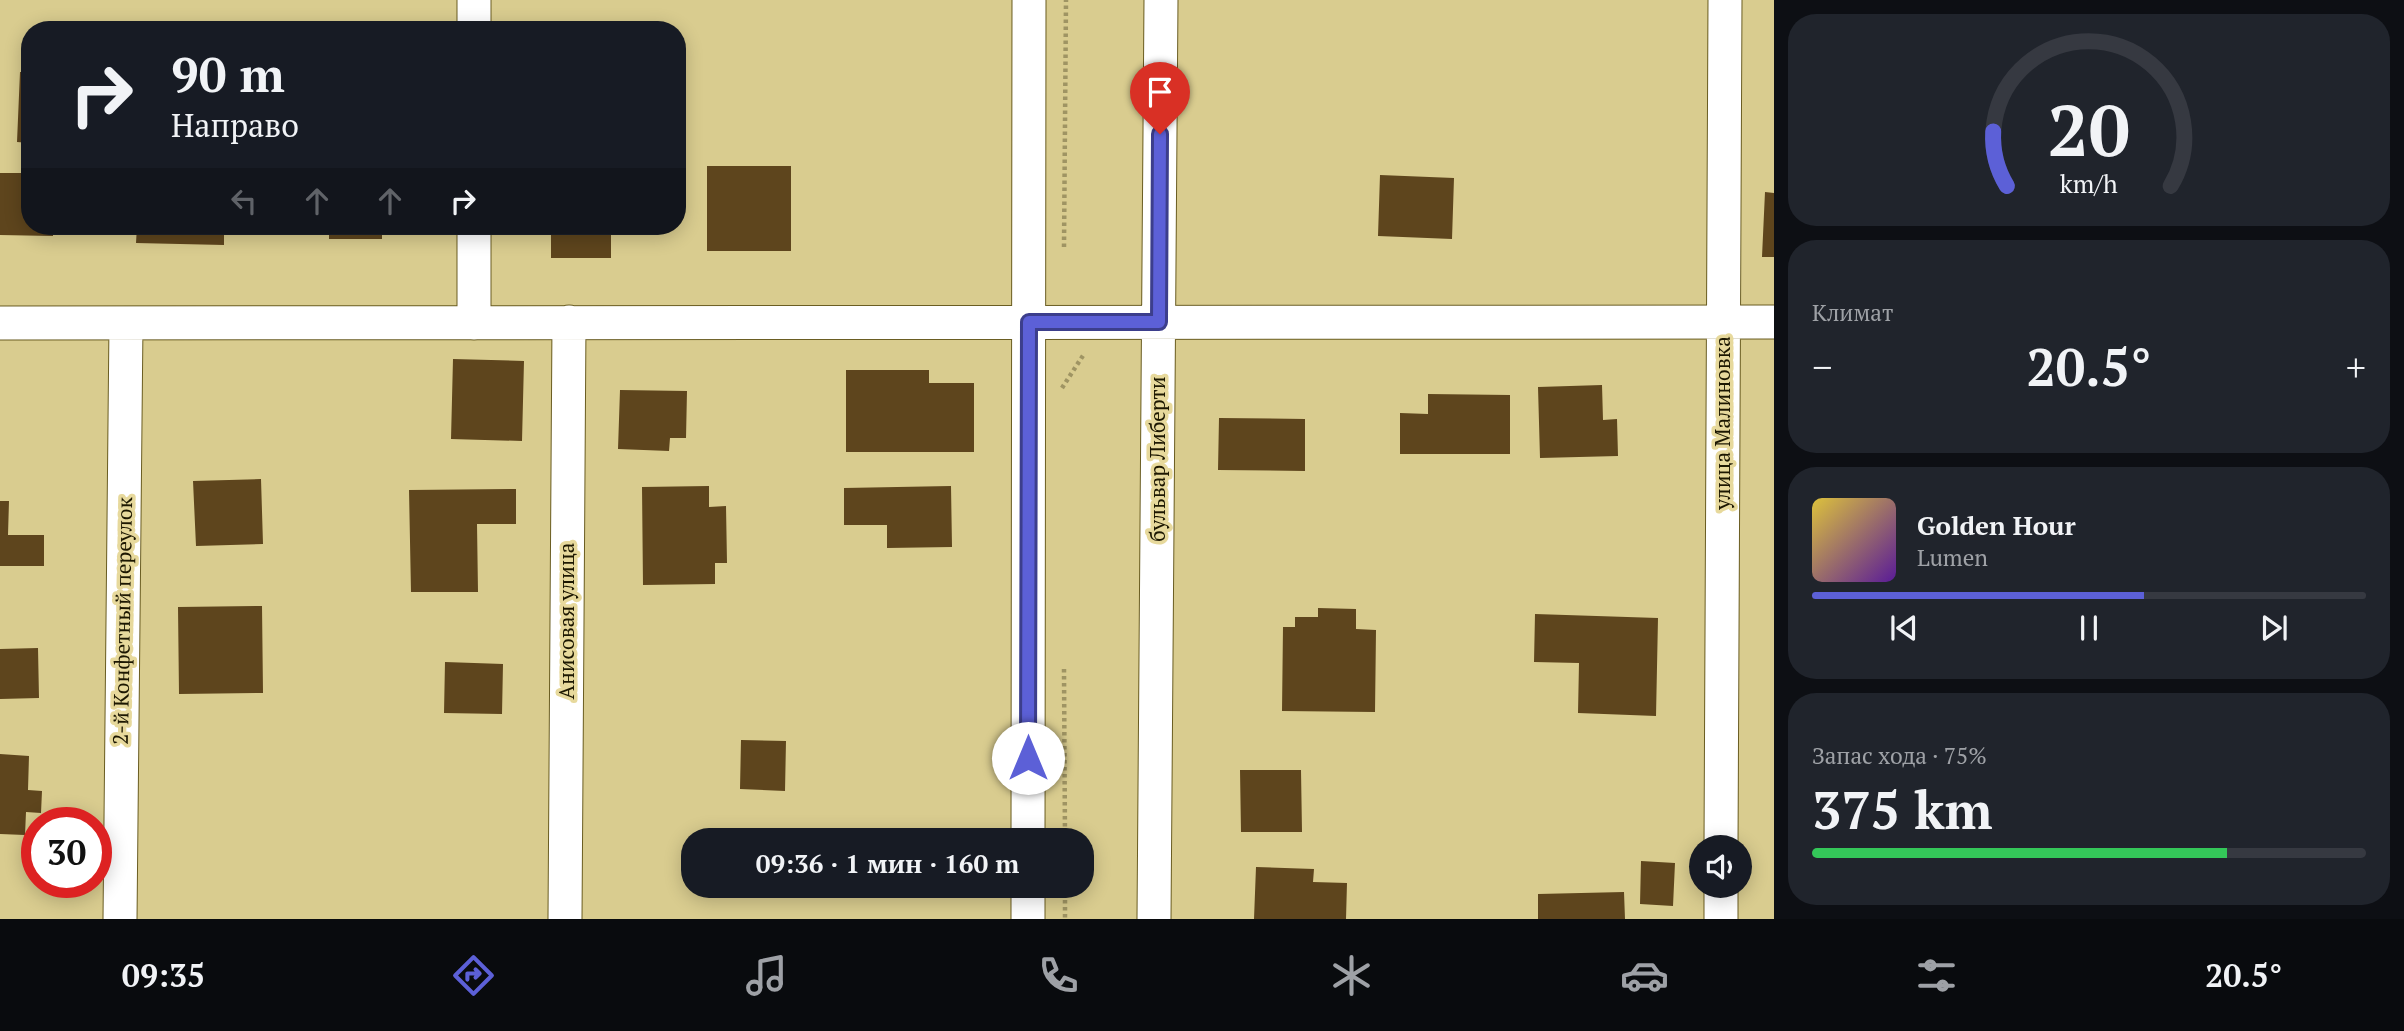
<!DOCTYPE html>
<html lang="ru">
<meta charset="utf-8">
<style>
body{margin:0;font-family:"PT Serif",serif;background:#20242c;color:#f1f3f6;height:100vh;display:flex;flex-direction:column;font-size:26px;white-space:nowrap}
*{box-sizing:border-box;margin:0}
p{font-size:23px;color:#9ea1a6}
.icon{flex:none;width:38px;height:38px;fill:none;stroke:currentColor;stroke-width:2;stroke-linecap:round;stroke-linejoin:round}
.map{position:relative;flex:1;overflow:hidden}
.side{display:flex;flex-direction:column;gap:14px;padding:14px;background:#0d0f14;width:630px}
.side>*{flex:none}
.banner{position:absolute;left:21px;top:21px;width:665px;height:214px;border-radius:28px;box-shadow:0 4px 18px #0003;background:#171b24;color:#f1f3f6;overflow:hidden}
.controls{position:absolute;left:1689px;top:835px;display:grid;gap:14px}
.controls a{display:grid;place-items:center;width:63px;height:63px;border-radius:50%;background:#171b24;box-shadow:0 4px 18px #0003;font-size:35px}
.speed{position:absolute;left:21px;top:807px;display:flex;gap:14px;font-size:35px;font-weight:700;text-align:center}
.speed>*{display:grid;place-content:center;width:91px;height:91px;border-radius:50%;background:#171b24;box-shadow:0 4px 18px #0003;line-height:1}
.speed .limit{border:10px solid #d22;background:#fff;color:#111}
.pin{position:absolute;display:grid;place-items:center;width:60px;height:60px;color:#fff;margin:-72px -30px;border-radius:50% 50% 50% 0;rotate:-45deg;box-shadow:0 0 7px #0007}
.pin .icon{rotate:45deg}
.me{position:absolute;width:77px;margin:-38px;rotate:0deg;stroke-linejoin:round;filter:drop-shadow(0 0 5px #0008)}
.turn{display:flex;align-items:center;gap:24px;height:147px;padding:0 35px;font-size:32px}
.turn .icon{width:91px;height:91px;stroke-width:2.5}
.turn b{display:block;font-size:49px;line-height:60px}
.lanes{display:flex;align-items:center;height:66px;padding:0 35px;background:#0003;justify-content:center;gap:35px;direction:ltr}
.lanes .off{opacity:.35}
.big{font-size:52px;font-weight:800;line-height:1.1}
.side .widget{flex:1;display:flex;flex-direction:column;justify-content:center;gap:10px;min-width:0;padding:0 24px;border-radius:28px;background:#20242c}
.side .dial{align-items:center;gap:0}
.dial svg{height:182px;overflow:visible;fill:none;stroke:#363941;stroke-width:7;stroke-linecap:round;text-anchor:middle}
.dial text{fill:#f1f3f6;stroke:none}
.song{display:flex;align-items:center;gap:21px}
.cover{width:84px;height:84px;border-radius:10px;background:linear-gradient(135deg,hsl(50 70% 55%),hsl(270 70% 35%))}
.played{height:7px;border-radius:4px;background:linear-gradient(90deg,#5c60d7 60%,#363941 60%)}
.keys{display:flex;justify-content:space-around;direction:ltr}
.heat{display:flex;justify-content:space-between;align-items:center;font-size:38px;direction:ltr}
.charge{height:10px;border-radius:5px;background:linear-gradient(90deg,#34c759 75%,#363941 0)}
.trip{position:absolute;left:681px;top:828px;width:413px;height:70px;border-radius:28px;background:#171b24;box-shadow:0 4px 18px #0003;font-weight:800;line-height:70px;text-align:center}
.tabs{display:flex;height:112px;justify-content:space-around;align-items:center;background:#090b0e;color:#9ea1a6}
.tabs .icon{width:49px;height:49px}
.tabs .active{color:#5c60d7}
.tabs b{font-size:32px;color:#f1f3f6}
main{display:flex;flex:1;min-height:0}
.map>svg:first-child{display:block}
.building{fill:#5e451d}
.lines{fill:none;stroke-linecap:round;stroke-linejoin:round}
.minor-casing{stroke:#6a5d22;stroke-width:35}
.path{stroke:#9f9463;stroke-width:4.5;stroke-dasharray:3.5 3.5;stroke-linecap:butt}
.minor{stroke:#fff;stroke-width:33}
.route-casing{stroke:#3c3e8c;stroke-width:18}
.route{stroke:#5c60d7;stroke-width:12}
.labels{text-anchor:middle;stroke-width:7;stroke-linejoin:round;paint-order:stroke}
.street-label{font-size:21px;fill:#1c1701;stroke:#e7d99c}
</style>
<main>
<div class="map">
<svg width="1774" height="919" viewBox="0 0 1774 919">
<rect width="100%" height="100%" fill="#d9cc8f"/>
<path class="building" d="M20,72H30V143L17,142Z
M707,166H791V251H707Z
M0,173H30V226H53V236L0,235Z
M1380,175L1454,178L1452,239L1378,236Z
M1765,192L1774,193V257H1762Z
M137,226H224V245L136,243Z
M329,226H382V239H329Z
M551,226H611V258H551Z
M453,359L524,361L522,441L451,439Z
M846,370H929V383H974V452H846Z
M1602,385L1603,420L1617,419L1618,456L1540,458L1538,387Z
M620,390L687,391L686,438H670L669,451L618,449Z
M1428,394L1510,395V454H1400V413L1428,414Z
M1219,418L1305,419V471L1218,470Z
M261,479L263,544L196,546L193,481Z
M709,486V507L726,506L727,563H715V584L643,585L642,487Z
M951,486L952,547L887,548V525H844V488Z
M516,489V524H477L478,592H411L409,490Z
M0,501H9L8,535H44V566H0Z
M262,606L263,693L179,694L178,607Z
M1318,608L1356,609V629L1376,630L1375,712L1282,711L1283,627H1295V617H1318Z
M1535,614L1658,618L1656,716L1578,713L1579,663L1534,662Z
M38,648L39,698L0,699V649Z
M445,662L503,664L502,714L444,713Z
M741,740L786,741L785,791L740,789Z
M0,754L29,756L28,790L42,791L41,813L26,812L25,835L0,834Z
M1240,770H1301L1302,832H1241Z
M1641,861L1675,863L1673,906L1640,904Z
M1256,867L1314,869L1313,882L1347,883L1346,919H1254Z
M1624,892L1625,919H1538V894Z"/>
<g class="lines">
<g class="minor-casing">
<path id="minor" d="M474,0V30
M474,226V323
M0,323L1774,322
M1028,840L1029,0
M1721,847L1725,0
M120,919L126,323
M565,919L569,322
M1028,919V886
M1154,919L1161,0
M1721,919V886"/>
</g>
<path class="path" d="M1064,247L1066,0
M1062,388L1084,354
M1064,669L1065,840
M1065,886V919"/>
<use href="#minor" class="minor"/>
</g>
<g class="lines">
<g class="route-casing">
<path id="route" d="M1028,758L1029,322H1159L1160,134"/>
</g>
<use href="#route" class="route"/>
</g>
<g class="labels">
<g class="street-label">
<text transform="translate(1723 423) rotate(-90)" y="7">улица Малиновка</text>
<text transform="translate(1158 459) rotate(-90)" y="7">бульвар Либерти</text>
<text transform="translate(123 621) rotate(-89)" y="7">2-й Конфетный переулок</text>
<text transform="translate(567 621) rotate(-90)" y="7">Анисовая улица</text>
</g>
</g>
</svg>
<div class="controls">
<a><svg class="icon" aria-label="sound" viewBox="0 0 24 24"><path d="M4 9h4l5-4v14l-5-4H4zM17 9q2 3 0 6"/></svg></a>
</div>
<div class="speed"><div class="limit">30</div></div>
<div class="pin" style="left:1160px;top:134px;background:#d93025"><svg class="icon" aria-label="arrive" viewBox="0 0 24 24"><path d="M6 21V4h12l-3 4 3 4H6"/></svg></div>
<svg class="me" style="left:1028px;top:758px" viewBox="-20 -20 40 40"><circle r="19" fill="#fff"/><path d="M0-13L10 11 0 6-10 11z" fill="#5c60d7"/></svg>
<div class="trip">09:36 · 1 мин · 160 m</div>
<div class="banner">
<div class="turn"><svg class="icon" aria-label="right" viewBox="0 0 24 24"><path d="M7 20v-9h11M14 6l5 5-5 5"/></svg><div><b>90 m</b>Направо</div></div>
<div class="lanes"><svg class="icon off" aria-label="left" viewBox="0 0 24 24"><path d="M17 20v-9H6M10 6l-5 5 5 5"/></svg><svg class="icon off" aria-label="ahead" viewBox="0 0 24 24"><path d="M12 20V5M6 11l6-6 6 6"/></svg><svg class="icon off" aria-label="ahead" viewBox="0 0 24 24"><path d="M12 20V5M6 11l6-6 6 6"/></svg><svg class="icon" aria-label="right" viewBox="0 0 24 24"><path d="M7 20v-9h11M14 6l5 5-5 5"/></svg></div>
</div>
</div>
<section class="side">
<div class="widget dial"><svg viewBox="0 0 100 80">
<path d="M14 69A42 42 0 1 1 86 69"/>
<path d="M14 69A42 42 0 0 1 8 45" stroke="#5c60d7"/>
<text x="50" y="56" font-size="32" font-weight="700">20</text>
<text x="50" y="72" font-size="11">km/h</text>
</svg></div>
<div class="widget"><p>Климат</p>
<div class="heat"><a>−</a><b class="big">20.5°</b><a>+</a></div>
</div>
<div class="widget">
<div class="song"><i class="cover"></i><div><b>Golden Hour</b><p>Lumen</p></div></div>
<div class="played"></div>
<div class="keys"><svg class="icon" aria-label="previous" viewBox="0 0 24 24"><path d="M18 5L8 12l10 7zM5 5v14"/></svg><svg class="icon" aria-label="pause" viewBox="0 0 24 24"><path d="M8 5v14M16 5v14"/></svg><svg class="icon" aria-label="next" viewBox="0 0 24 24"><path d="M6 5l10 7-10 7zM19 5v14"/></svg></div>
</div>
<div class="widget"><p>Запас хода · 75%</p><b class="big">375 km</b><div class="charge"></div></div>
</section>
</main>
<nav class="tabs">
<b>09:35</b>
<svg class="icon active" aria-label="directions" viewBox="0 0 24 24"><path d="M12 3l9 9-9 9-9-9zM9 14v-3h6M13 9l2 2-2 2"/></svg>
<svg class="icon" aria-label="music" viewBox="0 0 24 24"><path d="M9 18V5l10-2v13"/><circle cx="6" cy="18" r="3"/><circle cx="16" cy="16" r="3"/></svg>
<svg class="icon" aria-label="phone" viewBox="0 0 24 24"><path d="M5 4h4l2 5-3 2q2 4 5 5l2-3 5 2v4C11 20 4 13 5 4z"/></svg>
<svg class="icon" aria-label="climate" viewBox="0 0 24 24"><path d="M12 3v18M4 7l16 10M4 17L20 7"/></svg>
<svg class="icon" aria-label="car" viewBox="0 0 24 24"><path d="M5 17H2v-5l4-1 3-4h7l3 4 3 1v5h-3M9 17h6M6 11h13"/><circle cx="7" cy="17" r="2"/><circle cx="17" cy="17" r="2"/></svg>
<svg class="icon" aria-label="filters" viewBox="0 0 24 24"><path d="M4 7h16M4 17h16"/><circle cx="9" cy="7" r="2"/><circle cx="15" cy="17" r="2"/></svg>
<b>20.5°</b>
</nav>
